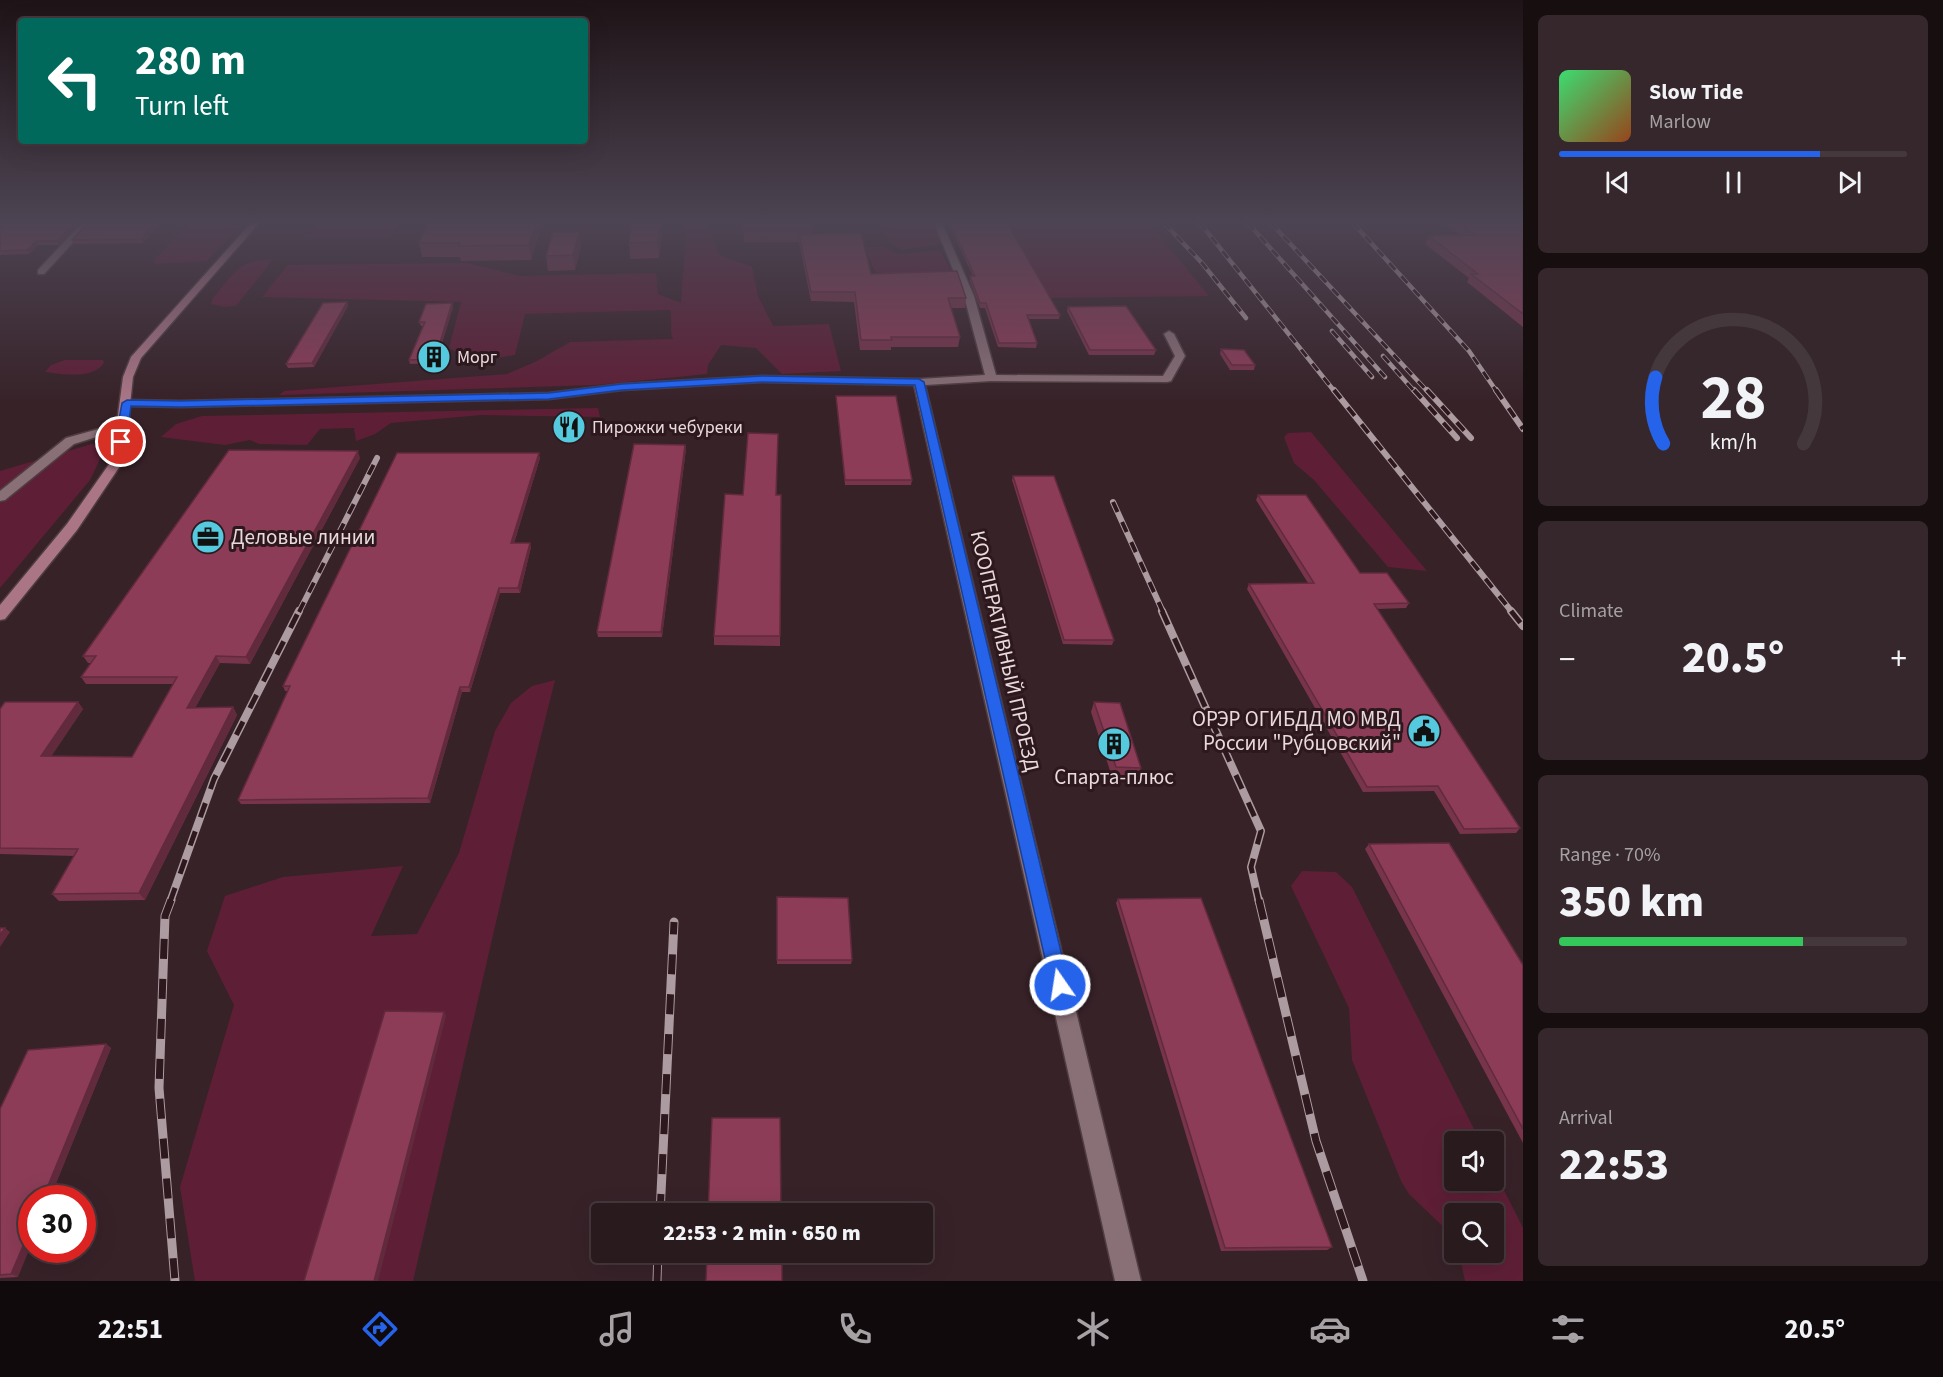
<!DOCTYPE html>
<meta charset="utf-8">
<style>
body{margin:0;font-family:"Source Sans 3",sans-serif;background:#35272b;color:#f1f3f6;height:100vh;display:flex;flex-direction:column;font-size:22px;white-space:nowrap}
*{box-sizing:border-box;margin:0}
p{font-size:20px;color:#a5a1a4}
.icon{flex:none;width:33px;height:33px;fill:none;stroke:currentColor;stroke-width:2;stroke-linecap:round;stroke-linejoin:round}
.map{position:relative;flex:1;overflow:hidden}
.panel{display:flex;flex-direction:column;gap:15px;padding:15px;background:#170e10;width:420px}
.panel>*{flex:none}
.banner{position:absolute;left:18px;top:18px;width:570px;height:126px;border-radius:6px;box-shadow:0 6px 24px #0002,0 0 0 2px #45383c;background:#00695c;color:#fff;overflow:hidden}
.buttons{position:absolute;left:1444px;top:1131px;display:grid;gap:12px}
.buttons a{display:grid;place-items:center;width:60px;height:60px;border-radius:6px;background:#291a1e;box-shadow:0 6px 24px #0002,0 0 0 2px #45383c;font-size:30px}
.speed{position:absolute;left:18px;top:1185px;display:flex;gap:12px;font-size:30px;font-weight:700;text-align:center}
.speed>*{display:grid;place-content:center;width:78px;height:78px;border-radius:50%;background:#291a1e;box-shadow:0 6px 24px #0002,0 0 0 2px #45383c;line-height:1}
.speed .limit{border:9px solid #d22;background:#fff;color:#111}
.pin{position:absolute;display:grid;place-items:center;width:51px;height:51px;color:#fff;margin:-26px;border:3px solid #fff;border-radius:50%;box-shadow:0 2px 6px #0007}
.me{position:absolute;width:66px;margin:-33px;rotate:347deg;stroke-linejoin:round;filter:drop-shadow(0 0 4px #0008)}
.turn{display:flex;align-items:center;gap:21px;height:126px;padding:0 18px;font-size:27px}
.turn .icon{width:78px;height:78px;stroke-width:2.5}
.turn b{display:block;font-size:42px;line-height:51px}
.big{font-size:45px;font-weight:800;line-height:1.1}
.panel .tile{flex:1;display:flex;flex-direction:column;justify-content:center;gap:9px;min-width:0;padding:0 21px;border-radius:9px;background:#35272b}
.panel .dial{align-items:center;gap:0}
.dial svg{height:156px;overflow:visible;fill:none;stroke:#45383c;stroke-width:7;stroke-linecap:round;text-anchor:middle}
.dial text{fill:#f1f3f6;stroke:none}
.song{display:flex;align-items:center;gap:18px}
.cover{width:72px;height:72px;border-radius:9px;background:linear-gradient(135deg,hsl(140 70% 55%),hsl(20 70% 35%))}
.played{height:6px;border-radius:3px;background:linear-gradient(90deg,#2563eb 75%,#45383c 75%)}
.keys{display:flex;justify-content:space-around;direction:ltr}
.heat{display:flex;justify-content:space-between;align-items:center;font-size:33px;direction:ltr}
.charge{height:9px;border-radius:4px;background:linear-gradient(90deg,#34c759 70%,#45383c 0)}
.trip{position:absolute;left:591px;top:1203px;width:342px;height:60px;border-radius:6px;background:#291a1e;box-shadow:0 6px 24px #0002,0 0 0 2px #45383c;font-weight:800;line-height:60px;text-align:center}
.tab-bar{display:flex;height:96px;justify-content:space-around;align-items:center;background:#100a0c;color:#a5a1a4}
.tab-bar .icon{width:42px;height:42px}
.tab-bar .on{color:#2563eb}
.tab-bar b{font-size:27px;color:#f1f3f6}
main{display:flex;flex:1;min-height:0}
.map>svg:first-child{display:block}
.green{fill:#5e1f36}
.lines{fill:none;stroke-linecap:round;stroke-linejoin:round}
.minor-casing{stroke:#4f3d42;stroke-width:3}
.secondary-casing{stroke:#4f3d42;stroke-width:3}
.minor{fill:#896f76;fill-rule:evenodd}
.secondary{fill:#aa7686;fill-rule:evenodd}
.rail-far3-casing{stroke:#ac9ba0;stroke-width:4.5}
.rail-far2-casing{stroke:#ac9ba0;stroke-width:6}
.rail-far1-casing{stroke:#ac9ba0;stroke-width:8}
.rail-casing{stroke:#ac9ba0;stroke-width:9}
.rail-far3{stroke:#2d181e;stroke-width:3;stroke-dasharray:9;stroke-linecap:butt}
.rail-far2{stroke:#2d181e;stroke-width:4;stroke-dasharray:11;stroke-linecap:butt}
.rail-far1{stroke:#2d181e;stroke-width:5;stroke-dasharray:15;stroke-linecap:butt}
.rail{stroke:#2d181e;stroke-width:7;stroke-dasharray:20;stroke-linecap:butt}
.wall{fill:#78344b}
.shaded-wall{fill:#622a3d}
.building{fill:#8c3c57;stroke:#622a3d;stroke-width:1.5}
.route{fill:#2563eb;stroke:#184099;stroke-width:1.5}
.labels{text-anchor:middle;stroke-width:6;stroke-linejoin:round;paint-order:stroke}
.far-poi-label{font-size:18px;fill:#e9dade;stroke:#2d181e;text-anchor:start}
.poi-label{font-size:21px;fill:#e9dade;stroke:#2d181e;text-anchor:start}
.street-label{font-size:21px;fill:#e9dade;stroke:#2d181e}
</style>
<main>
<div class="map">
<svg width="1523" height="1281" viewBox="0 0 1523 1281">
<rect width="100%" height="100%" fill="#372228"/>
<path class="green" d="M189,223L241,225L207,261L155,264L153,261Z
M319,223H399L390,237H309Z
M707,223L720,255L752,267L758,296L773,326L829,324L841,371L782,374L756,348L721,345L708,365L707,374L596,385L279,395L284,391L507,374L535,362L570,342L673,339C669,329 673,321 670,310L525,314L515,355L474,362L449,348L461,302L262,297L288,265L466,263L521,276L656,273L658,294L681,303L687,224Z
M892,223H932L941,244L902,250L895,246L880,229L893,225Z
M1009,223H1149L1209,296L1047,298Z
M882,246L898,254L940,250L955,278L887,280L874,270L865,247Z
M273,259L236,306L224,307L211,304L213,298C234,273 238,260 273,259Z
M65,360H103L104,363C92,380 63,374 45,372L51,365Z
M598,408L600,417L481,415L391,423L375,434L356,441L354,428L320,429L307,445L259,444L250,440L225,445L161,437L176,424L202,416Z
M1311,432L1427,571L1388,567L1314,480L1294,463L1284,437L1288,433Z
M92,444L101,446L104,451L90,480L0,588V471Z
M555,680L515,840L413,1281H195L180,1187L234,1005L207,951L225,896L283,877L403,866L371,936L417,934L459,853L495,731L511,703L532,686Z
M1302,871L1336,872L1352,887L1480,1141L1455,1142V1180H1494V1170L1523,1228V1281H1465L1459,1253L1494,1252V1214H1455V1238L1409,1194L1401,1181L1352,1060L1349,1008L1291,886Z"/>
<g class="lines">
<g class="minor-casing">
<path id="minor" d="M82,223H91L44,274H38V270Z
M934,223H942L974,296L996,375L1163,376L1175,356L1164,334L1169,331L1174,334L1185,356L1171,381L1167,382L991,381L925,385L1141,1281H1115L914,385L762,382L622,390L549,399L181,407L127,406L121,403L127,400L181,401L549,393L622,384L762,376L919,379L985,375L964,296Z
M124,422L130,425L128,427L74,444L5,500L0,501V491L66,438Z"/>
</g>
<g class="secondary-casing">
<path id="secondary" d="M251,223H259L141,358L133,377L124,460L77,530L5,619L0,620V605L67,524L112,460L123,377L131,357Z"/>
</g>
<use href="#minor" class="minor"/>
<use href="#secondary" class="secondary"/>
<g class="rail-far3-casing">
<path id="rail-far3" d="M1164,223L1202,263L1246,318
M1200,223L1335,392
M1248,223L1385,377
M1271,223L1428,392
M1353,223L1469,351L1497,392
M1332,331L1372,377
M1383,356L1415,392"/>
</g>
<g class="rail-far2-casing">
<path id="rail-far2" d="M1334,390L1512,612
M1414,390L1457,438
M1427,390L1471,438
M1496,390L1523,429
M1113,502L1163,612
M299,612L377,458"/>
</g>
<g class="rail-far1-casing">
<path id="rail-far1" d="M1162,611L1261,831L1251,867L1259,902
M1511,611L1523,626
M170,902L214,779L299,611"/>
</g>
<g class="rail-casing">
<path id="rail" d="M171,900L165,916L159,1088L175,1281
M1259,900L1316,1141L1363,1281
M660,1214L674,922
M657,1281L658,1252"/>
</g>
<use href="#rail-far3" class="rail-far3"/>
<use href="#rail-far2" class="rail-far2"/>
<use href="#rail-far1" class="rail-far1"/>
<use href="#rail" class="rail"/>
</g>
<path class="wall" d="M0,223H80L59,245H38L29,254L0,255Z
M88,223H160L143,243L74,244L72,240Z
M542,223L531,260L461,261L460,257H422L419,243Z
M632,223H661L662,235L659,258L630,259L629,243Z
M743,223L812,227V234L871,274L966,298L965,308H951L960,337L958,347H891V350H860L854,302L811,301L799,242H744Z
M948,223H1007L1060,315L1059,319H1029L1037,343L1036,348L998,347L985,308H980L970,281V276H973Z
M1444,223H1523V327L1467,282L1469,278L1425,244L1429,236H1461Z
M581,246L575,270L548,271L546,256Z
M347,302L348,306L314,367L288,368L286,364Z
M452,303L453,307L436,363L410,364L409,360L423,326H421L419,322Z
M1068,307L1156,350L1154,355H1089L1067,311Z
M1221,349L1255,365L1254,370H1230L1220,354Z
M836,396L912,480L911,485H845Z
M685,445L686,449L662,637H598L597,632Z
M360,458L250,664L220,663L195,708L233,707L237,715L145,900L59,901L52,894L75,856L0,854V709L78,702L83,709L51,756L132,757L173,684H86L81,677L91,663H88L83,656Z
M540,458L514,543L531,547L520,593H500L470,692H462L430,803L241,804L238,800L288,691H285L283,686Z
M1013,476L1114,640L1112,645L1063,644L1012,480Z
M776,495H781L780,646L714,645V636Z
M1258,495L1360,573L1409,603L1406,608L1377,609L1520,828L1516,833L1460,834L1434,791L1363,792L1247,589L1249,584L1308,583L1256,500Z
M1094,702L1141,768L1137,778L1112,777L1091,712Z
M1369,844L1523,965V1143L1365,849Z
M777,897L852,960L851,964H777Z
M1118,899L1332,1247L1327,1250L1221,1251L1116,903Z
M106,1044L111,1048L50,1198H32L18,1277L0,1278V1109Z"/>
<path class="shaded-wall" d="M74,223H80L59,245L57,241Z
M155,223H160L143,243L141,239Z
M536,223H542L531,260L529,245Z
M660,223L662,235L659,258L658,242Z
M579,232L581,246L575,270L573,255Z
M36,241L38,245L29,254L27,250Z
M347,302L348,306L314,367L312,363Z
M452,303L453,307L436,363L435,359Z
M685,445L686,449L662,637L661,632Z
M358,451L360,458L250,664L246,657Z
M539,453L540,458L513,547L511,543Z
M530,543L531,547L520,593L518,588Z
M499,588L500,593L470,692L469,687Z
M216,656L220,663L191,715L187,708Z
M460,687L462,692L430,803L428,798Z
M78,702L83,709L47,763L41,756Z
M233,707L237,715L145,900L139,893Z
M5,928L10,932L0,947V935Z
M444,1012L446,1016L378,1281H374Z
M106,1044L111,1048L50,1198H43Z
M32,1225V1243L18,1277L11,1274Z"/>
<path class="building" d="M0,223H74L57,241H36L27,250L0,251Z
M88,223H155L141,239L72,240Z
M428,223H536L529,245L458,246L460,243H419Z
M632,223H660L658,242L629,243Z
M743,223H811L812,227H743Z
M950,223H1007L1060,315H1027L1037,343H999L986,303H980L970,276H975Z
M1458,223H1523V314L1471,274H1478L1429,236L1475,235Z
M553,232H579L573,255L546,256Z
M861,233L871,274L957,271L966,298H948L960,337H891L892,340H861L855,292H811L799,234Z
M347,302L312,363L286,364L323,303Z
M452,303L435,359L409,360L425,322H419L426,304Z
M1126,306L1156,350H1090L1068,307Z
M1221,349L1244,350L1255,365H1232Z
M836,396H896L912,480H845Z
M748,433L778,434L776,495H781L780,636H714L725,494L743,495Z
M634,444L685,445L661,632H597Z
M229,450L358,451L246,657L216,656L187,708L233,707L139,893L52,894L78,849L0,848V709L5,702H78L41,756L132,757L177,677H81L96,656H83Z
M397,453H539L511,543H530L518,588H499L469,687H460L428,798L238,800L290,686H283Z
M1013,476H1054L1114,640H1064Z
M1258,495H1306L1360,573H1387L1409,603L1374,604L1520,828L1464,829L1438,786L1367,787L1249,584L1314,583Z
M1094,702L1120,703L1141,768L1116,767Z
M1449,843L1523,965V1129L1369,844Z
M777,897L848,898L852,960H777Z
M1201,898L1332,1247L1225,1248L1118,899Z
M0,928H5L0,935Z
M385,1011L444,1012L374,1281H304Z
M106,1044L43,1198H32V1225L11,1274L0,1275V1109L28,1050Z
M712,1118H780L781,1214H708Z
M707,1252H782V1281H706Z"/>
<linearGradient id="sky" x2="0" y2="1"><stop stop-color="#1e1316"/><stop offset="0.55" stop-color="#4d4453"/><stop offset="1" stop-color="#4d4453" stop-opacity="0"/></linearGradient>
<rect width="1523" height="402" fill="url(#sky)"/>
<path class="route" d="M762,376L919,379L924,382L1069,985L1067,991L1060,994L1053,991L1051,985L915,385L762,382L622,390L549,399L181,407L131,406L126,442L121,445L115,442L122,403L127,400L181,401L549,393L622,384Z"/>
<defs>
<g id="building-disc" transform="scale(1.725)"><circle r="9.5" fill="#55cade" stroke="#2d181e"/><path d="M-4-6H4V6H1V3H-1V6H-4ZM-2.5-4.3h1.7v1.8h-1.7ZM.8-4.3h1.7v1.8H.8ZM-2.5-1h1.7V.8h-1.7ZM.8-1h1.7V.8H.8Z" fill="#111"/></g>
<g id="restaurant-disc" transform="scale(1.725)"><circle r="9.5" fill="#55cade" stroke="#2d181e"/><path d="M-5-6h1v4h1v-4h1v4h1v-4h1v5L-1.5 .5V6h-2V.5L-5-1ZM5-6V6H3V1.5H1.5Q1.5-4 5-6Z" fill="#111"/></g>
<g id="office-disc" transform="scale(1.725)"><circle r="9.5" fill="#55cade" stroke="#2d181e"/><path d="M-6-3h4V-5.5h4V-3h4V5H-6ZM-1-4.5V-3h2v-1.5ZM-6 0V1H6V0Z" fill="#111"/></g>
<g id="civic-disc" transform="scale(1.725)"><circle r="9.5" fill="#55cade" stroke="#2d181e"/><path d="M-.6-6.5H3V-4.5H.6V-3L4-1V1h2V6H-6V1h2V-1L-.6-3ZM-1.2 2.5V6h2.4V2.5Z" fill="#111"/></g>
</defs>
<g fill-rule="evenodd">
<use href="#building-disc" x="434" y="357"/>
<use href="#restaurant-disc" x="569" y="427"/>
<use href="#office-disc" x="208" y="537"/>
<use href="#civic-disc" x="1424" y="731"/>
<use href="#building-disc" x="1114" y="744"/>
</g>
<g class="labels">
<g class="far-poi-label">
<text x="457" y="363">Морг</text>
<text x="592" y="433">Пирожки чебуреки</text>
</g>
<g class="poi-label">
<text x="231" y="544">Деловые линии</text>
<text x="1401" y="726" text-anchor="end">ОРЭР ОГИБДД МО МВД<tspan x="1401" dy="24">России "Рубцовский"</tspan></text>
<text x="1114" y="784" text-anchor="middle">Спарта-плюс</text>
</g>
<g class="street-label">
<text transform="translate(1005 651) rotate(77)" y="7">КООПЕРАТИВНЫЙ ПРОЕЗД</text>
</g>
</g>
</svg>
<div class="buttons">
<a><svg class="icon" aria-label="sound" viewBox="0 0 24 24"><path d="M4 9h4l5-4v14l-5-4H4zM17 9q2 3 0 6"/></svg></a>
<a><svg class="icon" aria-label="search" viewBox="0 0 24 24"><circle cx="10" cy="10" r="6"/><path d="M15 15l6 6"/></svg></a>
</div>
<div class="speed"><div class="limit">30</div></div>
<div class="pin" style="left:121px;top:442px;background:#d93025"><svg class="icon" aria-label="arrive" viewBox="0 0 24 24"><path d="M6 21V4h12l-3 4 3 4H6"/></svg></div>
<svg class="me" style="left:1060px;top:985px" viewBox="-20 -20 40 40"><circle r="17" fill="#2563eb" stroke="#fff" stroke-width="3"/><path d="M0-11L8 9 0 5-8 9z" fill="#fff"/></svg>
<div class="trip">22:53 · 2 min · 650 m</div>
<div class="banner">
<div class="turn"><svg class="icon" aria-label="left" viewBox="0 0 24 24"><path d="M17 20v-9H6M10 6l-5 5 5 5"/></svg><div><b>280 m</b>Turn left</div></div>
</div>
</div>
<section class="panel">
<div class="tile">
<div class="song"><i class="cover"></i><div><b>Slow Tide</b><p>Marlow</p></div></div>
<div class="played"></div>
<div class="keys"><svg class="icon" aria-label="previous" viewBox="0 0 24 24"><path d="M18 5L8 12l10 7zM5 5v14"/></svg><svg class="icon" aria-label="pause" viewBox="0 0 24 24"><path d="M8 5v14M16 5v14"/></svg><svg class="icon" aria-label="next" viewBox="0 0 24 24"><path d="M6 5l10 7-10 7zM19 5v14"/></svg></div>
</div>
<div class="tile dial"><svg viewBox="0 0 100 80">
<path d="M14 69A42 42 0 1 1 86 69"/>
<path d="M14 69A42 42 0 0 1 10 35" stroke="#2563eb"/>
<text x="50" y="56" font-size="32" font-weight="700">28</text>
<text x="50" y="72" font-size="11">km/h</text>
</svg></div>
<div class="tile"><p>Climate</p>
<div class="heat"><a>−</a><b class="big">20.5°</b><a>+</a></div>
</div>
<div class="tile"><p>Range · 70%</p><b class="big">350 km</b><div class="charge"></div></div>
<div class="tile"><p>Arrival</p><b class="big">22:53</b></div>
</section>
</main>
<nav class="tab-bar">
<b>22:51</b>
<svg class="icon on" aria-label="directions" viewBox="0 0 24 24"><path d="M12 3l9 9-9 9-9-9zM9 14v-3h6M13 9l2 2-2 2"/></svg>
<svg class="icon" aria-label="music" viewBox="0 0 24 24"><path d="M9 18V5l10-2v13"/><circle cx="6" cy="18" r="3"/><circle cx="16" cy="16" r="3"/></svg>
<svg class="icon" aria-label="phone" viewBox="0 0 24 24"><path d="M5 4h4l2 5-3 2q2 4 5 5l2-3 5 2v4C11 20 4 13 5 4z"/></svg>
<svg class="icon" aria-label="climate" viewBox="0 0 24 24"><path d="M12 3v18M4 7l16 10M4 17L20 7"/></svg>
<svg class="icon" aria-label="car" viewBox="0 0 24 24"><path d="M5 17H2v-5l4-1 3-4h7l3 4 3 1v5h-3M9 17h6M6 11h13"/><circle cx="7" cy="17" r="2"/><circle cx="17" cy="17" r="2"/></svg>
<svg class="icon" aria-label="filters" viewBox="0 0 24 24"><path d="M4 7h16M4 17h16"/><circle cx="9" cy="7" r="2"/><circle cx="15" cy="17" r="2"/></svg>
<b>20.5°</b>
</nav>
